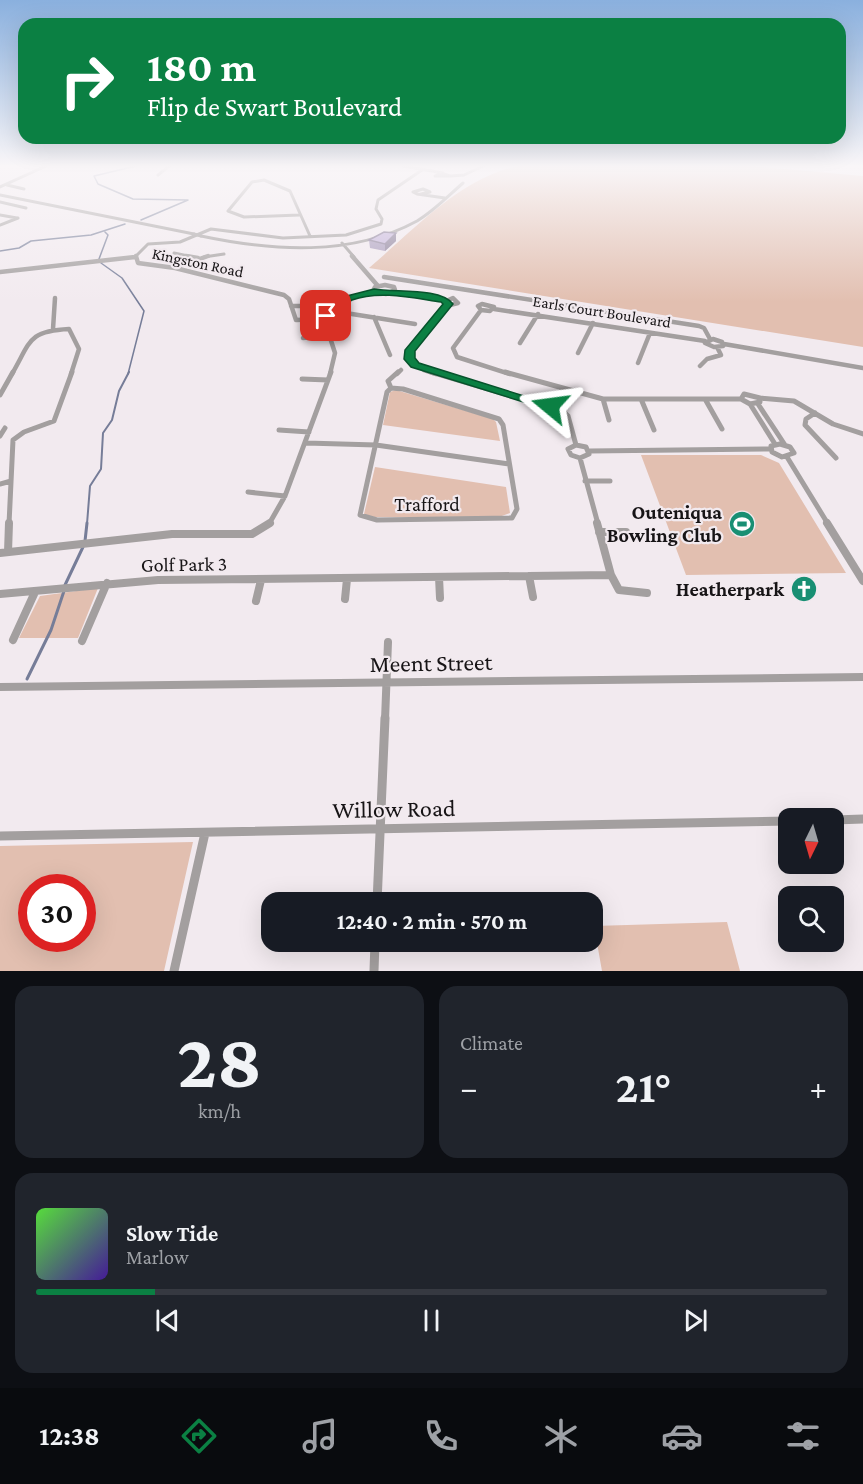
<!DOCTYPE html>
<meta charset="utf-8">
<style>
body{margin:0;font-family:"Crimson Pro",serif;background:#20242c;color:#f1f3f6;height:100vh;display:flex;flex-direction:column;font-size:22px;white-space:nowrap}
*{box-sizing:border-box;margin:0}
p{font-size:20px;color:#9ea1a6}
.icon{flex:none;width:33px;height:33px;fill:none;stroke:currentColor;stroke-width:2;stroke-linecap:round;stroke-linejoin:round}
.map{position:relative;height:971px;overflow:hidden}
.details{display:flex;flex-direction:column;gap:15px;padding:15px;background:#0d0f14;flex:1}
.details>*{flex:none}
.hud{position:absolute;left:18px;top:18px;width:828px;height:126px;border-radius:18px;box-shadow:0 6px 24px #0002;background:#0b8043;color:#fff;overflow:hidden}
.needle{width:39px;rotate:185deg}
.fabs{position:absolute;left:778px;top:808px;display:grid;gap:12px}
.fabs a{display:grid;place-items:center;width:66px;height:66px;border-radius:12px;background:#171b24;box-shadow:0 6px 24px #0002;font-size:30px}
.speed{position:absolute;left:18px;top:874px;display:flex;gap:12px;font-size:30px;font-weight:700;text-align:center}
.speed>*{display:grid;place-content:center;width:78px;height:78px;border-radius:50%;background:#171b24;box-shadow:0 6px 24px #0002;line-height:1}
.speed .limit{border:9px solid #d22;background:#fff;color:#111}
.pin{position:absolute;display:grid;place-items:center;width:51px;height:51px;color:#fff;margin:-26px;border-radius:12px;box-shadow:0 3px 9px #0006}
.me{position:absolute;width:66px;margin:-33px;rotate:286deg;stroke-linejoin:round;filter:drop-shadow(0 0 4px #0008)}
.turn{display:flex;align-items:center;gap:21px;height:126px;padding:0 30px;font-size:27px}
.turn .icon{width:78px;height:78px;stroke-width:2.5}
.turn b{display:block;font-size:42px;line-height:51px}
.big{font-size:45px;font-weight:700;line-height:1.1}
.details .card{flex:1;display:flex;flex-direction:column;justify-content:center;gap:9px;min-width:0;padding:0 21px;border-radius:18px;background:#20242c}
.details .dial{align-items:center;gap:0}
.dial b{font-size:78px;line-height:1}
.song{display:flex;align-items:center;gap:18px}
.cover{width:72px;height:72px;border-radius:9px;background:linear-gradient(135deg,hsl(110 70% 55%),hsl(260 70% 35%))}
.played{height:6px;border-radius:3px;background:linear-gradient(90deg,#0b8043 15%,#363941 15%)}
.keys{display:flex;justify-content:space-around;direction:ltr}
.heat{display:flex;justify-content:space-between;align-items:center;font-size:33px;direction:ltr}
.details .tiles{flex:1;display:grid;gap:15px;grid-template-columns:1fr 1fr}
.card:last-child{grid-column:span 2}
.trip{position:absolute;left:261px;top:892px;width:342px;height:60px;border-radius:18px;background:#171b24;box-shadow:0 6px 24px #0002;font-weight:700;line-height:60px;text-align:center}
.dock{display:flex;height:96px;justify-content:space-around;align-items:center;background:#090b0e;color:#9ea1a6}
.dock .icon{width:42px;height:42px}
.dock .selected{color:#0b8043}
.dock b{font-size:27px;color:#f1f3f6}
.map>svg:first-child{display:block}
.green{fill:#e2bfb0;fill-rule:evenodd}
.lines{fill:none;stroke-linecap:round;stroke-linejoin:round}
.stream-far2{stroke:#767d98;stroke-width:1.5}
.stream-far1{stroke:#767d98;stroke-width:2}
.stream{stroke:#767d98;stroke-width:3}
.street-far4{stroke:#a39f9f;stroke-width:3}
.street-far3{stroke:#a39f9f;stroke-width:4.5}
.street-far2{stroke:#a39f9f;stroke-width:5}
.street-far1{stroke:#a39f9f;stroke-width:8}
.street{stroke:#a39f9f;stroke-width:9}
.street-bridge{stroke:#a39f9f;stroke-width:3}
.wall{fill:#a99bbc}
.shaded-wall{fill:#8a7e99}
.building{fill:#c5b4db;stroke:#8a7e99;stroke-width:1.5}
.route{fill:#0b8043;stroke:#07532c;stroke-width:1.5}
.labels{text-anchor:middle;stroke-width:4.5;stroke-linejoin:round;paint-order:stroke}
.far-street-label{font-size:16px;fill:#171416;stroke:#f2eaef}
.street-label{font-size:20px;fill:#171416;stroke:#f2eaef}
.poi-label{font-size:20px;font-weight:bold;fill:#171416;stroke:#f2eaef;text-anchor:end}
.near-street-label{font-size:24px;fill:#171416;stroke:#f2eaef}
</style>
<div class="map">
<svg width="863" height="971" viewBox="0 0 863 971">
<rect width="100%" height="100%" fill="#f2eaef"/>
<path class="green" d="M517,166H751L863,176V347L369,268C415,229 458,180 517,166Z
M396,390L493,419L496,422L500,441L383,425L390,392Z
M641,455H761L779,463L846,573L686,575Z
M375,467L506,487L510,513L499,517H374L364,514Z
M98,588L78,638H19L40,596Z
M193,842L164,971H0V846ZM32,888H82V939H32Z
M727,922L740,971H602L594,926Z"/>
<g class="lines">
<path class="stream-far2" d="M136,166L94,176L98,184L133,199L188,200L141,220
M0,251L19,248L31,241L91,235L125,224
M99,259L108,235L105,232
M101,263L122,278L144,311L128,374"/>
<path class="stream-far1" d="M87,524L90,486L101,469L103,433L112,420L119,391L129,372"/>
<path class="stream" d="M85,541L87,523
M65,585L83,547
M27,679L51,630L64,591"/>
<path class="street-far4" d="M403,166L443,173
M441,173L450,176H435Z
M158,175L169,166
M450,176L464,175L483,166
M7,185L24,189
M0,187L46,166
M421,194L430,192L423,189L413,192L417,194L445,198
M0,195L194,234
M0,202L26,208
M0,215L17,218
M299,215L244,217L228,211L252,182L264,180L290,191L310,236
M0,225L18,218
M201,236C272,251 351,257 417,221C434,211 448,196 463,183
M342,243L354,257
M174,253L193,257
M135,257L148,244L180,242L211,229L283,238L346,235L381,224L382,219L376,209L378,200L422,170
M204,257L224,254"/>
<path class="street-far3" d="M136,256L138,263L175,268L284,295L289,299L296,320L324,319
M186,256L198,258
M352,256L378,286
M175,268L208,256
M0,272L135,257
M384,277L699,326L704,328L710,339
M385,285L394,287L395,290L386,294L373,291L375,287Z
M394,292L444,300
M453,298L458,303L450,305L444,302Z
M482,304L494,307L490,311L481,310L478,306Z
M291,306H328
M494,309L705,341
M481,310L453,348L457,357L510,374
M333,311L415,324
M374,317L390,355
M53,329L55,298
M303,338L328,335
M713,339L722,342L723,346L714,347L705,343Z
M520,343L538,314
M724,344L863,368
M578,353L593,323
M638,363L650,333
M700,366L707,359L721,355L717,347
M12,374C31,341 28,331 69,329L79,349L71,374
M330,374L335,353L324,319L347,299L374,292
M397,374L401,370
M436,374L424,370L409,359L410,350L448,305"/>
<path class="street-far2" d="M431,372L562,411L568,416L576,445
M505,372L603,399H741
M302,379L328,380
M391,388L403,389L499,419L503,425L517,509L512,518L377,520L360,515L387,392Z
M391,388L388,381L398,372
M744,394L760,398V402L750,404L741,399Z
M0,395L13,372
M760,398L794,401L833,424L863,434
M603,399L609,420
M641,399L654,430
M705,399L722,429
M750,404L775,444
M758,404L785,445
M815,413L806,419L805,425L836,458
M279,430L309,432
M0,436L5,428
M306,443L376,445L509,464
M780,444L790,447L794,453L782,457L772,452L771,446Z
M576,445L586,447L589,454L580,458L571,455L568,449Z
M590,451L770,449
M787,457L828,524
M580,458L598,524
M585,481H610
M0,484L11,481
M248,492L285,496
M9,524L13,440L24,432L54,421L72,372
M269,524L285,496L331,372"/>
<path class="street-far1" d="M827,523L863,581
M599,532H626
M8,552L9,523
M0,553L172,534H252L270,523
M611,575L619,590L647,593
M529,576L533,597
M439,577L440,598
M0,594L158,580L611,575L597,523
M345,599L347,579
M256,601L261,580
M13,640L35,592
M82,641L107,583
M0,687L863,677
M385,720L388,642"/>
<path class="street" d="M834,820L863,819
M0,836L789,821
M377,903L385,718
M174,971L205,833
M374,971L375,942"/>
<path class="street-bridge" d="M194,234L201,236"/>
</g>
<path class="wall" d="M396,233V241L385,251L370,248L369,240Z"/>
<path class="shaded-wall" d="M396,233V241L385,251V244Z"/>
<path class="building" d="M384,232L396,233L385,244L369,240Z"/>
<linearGradient id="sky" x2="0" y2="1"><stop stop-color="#8ab0de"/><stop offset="0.55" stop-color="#f9f6f8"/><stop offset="1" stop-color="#f9f6f8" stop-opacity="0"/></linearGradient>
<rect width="863" height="302" fill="url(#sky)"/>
<path class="route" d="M374,289C394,293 440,287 453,304L415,351V358L419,363L556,406L546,409L411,367L404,359L405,350L443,304L441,302C413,298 379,290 352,300C344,304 336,313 330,319L321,316L343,297Z"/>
<defs>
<g id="stadium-disc" transform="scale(1.35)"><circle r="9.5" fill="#188f73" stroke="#f2eaef"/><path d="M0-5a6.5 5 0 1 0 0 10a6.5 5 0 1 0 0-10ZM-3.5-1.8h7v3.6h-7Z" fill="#fff"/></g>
<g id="church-disc" transform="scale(1.35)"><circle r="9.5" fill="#188f73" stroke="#f2eaef"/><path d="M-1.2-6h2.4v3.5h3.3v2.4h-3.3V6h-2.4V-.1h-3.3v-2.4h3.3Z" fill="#fff"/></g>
</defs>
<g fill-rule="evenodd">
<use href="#stadium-disc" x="742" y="524"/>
<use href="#church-disc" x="804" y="589"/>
</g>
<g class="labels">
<g class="far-street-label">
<text transform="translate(198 262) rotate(12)" y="6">Kingston Road</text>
<text transform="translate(602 311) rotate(9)" y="6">Earls Court Boulevard</text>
</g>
<g class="street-label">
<text x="427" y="511">Trafford</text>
<text transform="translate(184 564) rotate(-1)" y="7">Golf Park 3</text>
</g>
<g class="poi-label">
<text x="722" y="519">Outeniqua<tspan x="722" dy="23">Bowling Club</tspan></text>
<text x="784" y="596">Heatherpark</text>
</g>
<g class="near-street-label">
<text transform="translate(431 663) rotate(-1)" y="8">Meent Street</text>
<text transform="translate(394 809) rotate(-1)" y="8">Willow Road</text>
</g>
</g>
</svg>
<div class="fabs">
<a><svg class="needle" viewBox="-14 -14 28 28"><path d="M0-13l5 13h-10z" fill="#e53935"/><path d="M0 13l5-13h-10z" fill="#9ea1a6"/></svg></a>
<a><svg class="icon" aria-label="search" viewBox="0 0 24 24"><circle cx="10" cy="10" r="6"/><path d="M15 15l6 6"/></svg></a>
</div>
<div class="speed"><div class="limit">30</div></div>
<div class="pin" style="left:326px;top:316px;background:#d93025"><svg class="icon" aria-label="arrive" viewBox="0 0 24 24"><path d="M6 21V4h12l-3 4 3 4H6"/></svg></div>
<svg class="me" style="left:550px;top:406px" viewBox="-20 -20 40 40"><path d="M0-17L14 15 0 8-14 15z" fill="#0b8043" stroke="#fff" stroke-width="4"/></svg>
<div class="trip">12:40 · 2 min · 570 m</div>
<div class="hud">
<div class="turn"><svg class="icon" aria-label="right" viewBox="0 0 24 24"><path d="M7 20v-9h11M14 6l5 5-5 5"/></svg><div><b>180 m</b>Flip de Swart Boulevard</div></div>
</div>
</div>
<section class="details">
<div class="tiles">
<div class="card dial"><b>28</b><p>km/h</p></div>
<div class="card"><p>Climate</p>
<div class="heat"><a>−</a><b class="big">21°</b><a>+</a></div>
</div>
<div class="card">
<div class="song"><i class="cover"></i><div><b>Slow Tide</b><p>Marlow</p></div></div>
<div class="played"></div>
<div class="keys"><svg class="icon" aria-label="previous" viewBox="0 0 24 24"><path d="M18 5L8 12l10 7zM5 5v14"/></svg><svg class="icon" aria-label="pause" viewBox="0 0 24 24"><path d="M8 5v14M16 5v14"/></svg><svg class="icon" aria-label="next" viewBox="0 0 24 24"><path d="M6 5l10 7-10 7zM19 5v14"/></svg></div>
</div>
</div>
</section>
<nav class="dock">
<b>12:38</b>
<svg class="icon selected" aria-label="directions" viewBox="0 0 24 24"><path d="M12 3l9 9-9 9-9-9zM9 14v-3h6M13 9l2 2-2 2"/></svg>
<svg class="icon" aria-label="music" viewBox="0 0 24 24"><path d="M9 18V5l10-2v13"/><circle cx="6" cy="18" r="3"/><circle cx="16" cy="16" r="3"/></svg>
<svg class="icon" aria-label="phone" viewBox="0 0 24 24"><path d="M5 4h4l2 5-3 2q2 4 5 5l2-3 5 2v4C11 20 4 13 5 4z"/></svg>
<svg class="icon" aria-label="climate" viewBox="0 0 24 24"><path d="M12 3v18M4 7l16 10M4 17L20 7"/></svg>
<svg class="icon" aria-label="car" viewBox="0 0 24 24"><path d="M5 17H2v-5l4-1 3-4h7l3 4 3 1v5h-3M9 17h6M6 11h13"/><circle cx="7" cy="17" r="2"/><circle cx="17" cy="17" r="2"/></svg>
<svg class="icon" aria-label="filters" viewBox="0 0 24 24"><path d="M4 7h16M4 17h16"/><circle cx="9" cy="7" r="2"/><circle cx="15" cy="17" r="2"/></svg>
</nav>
